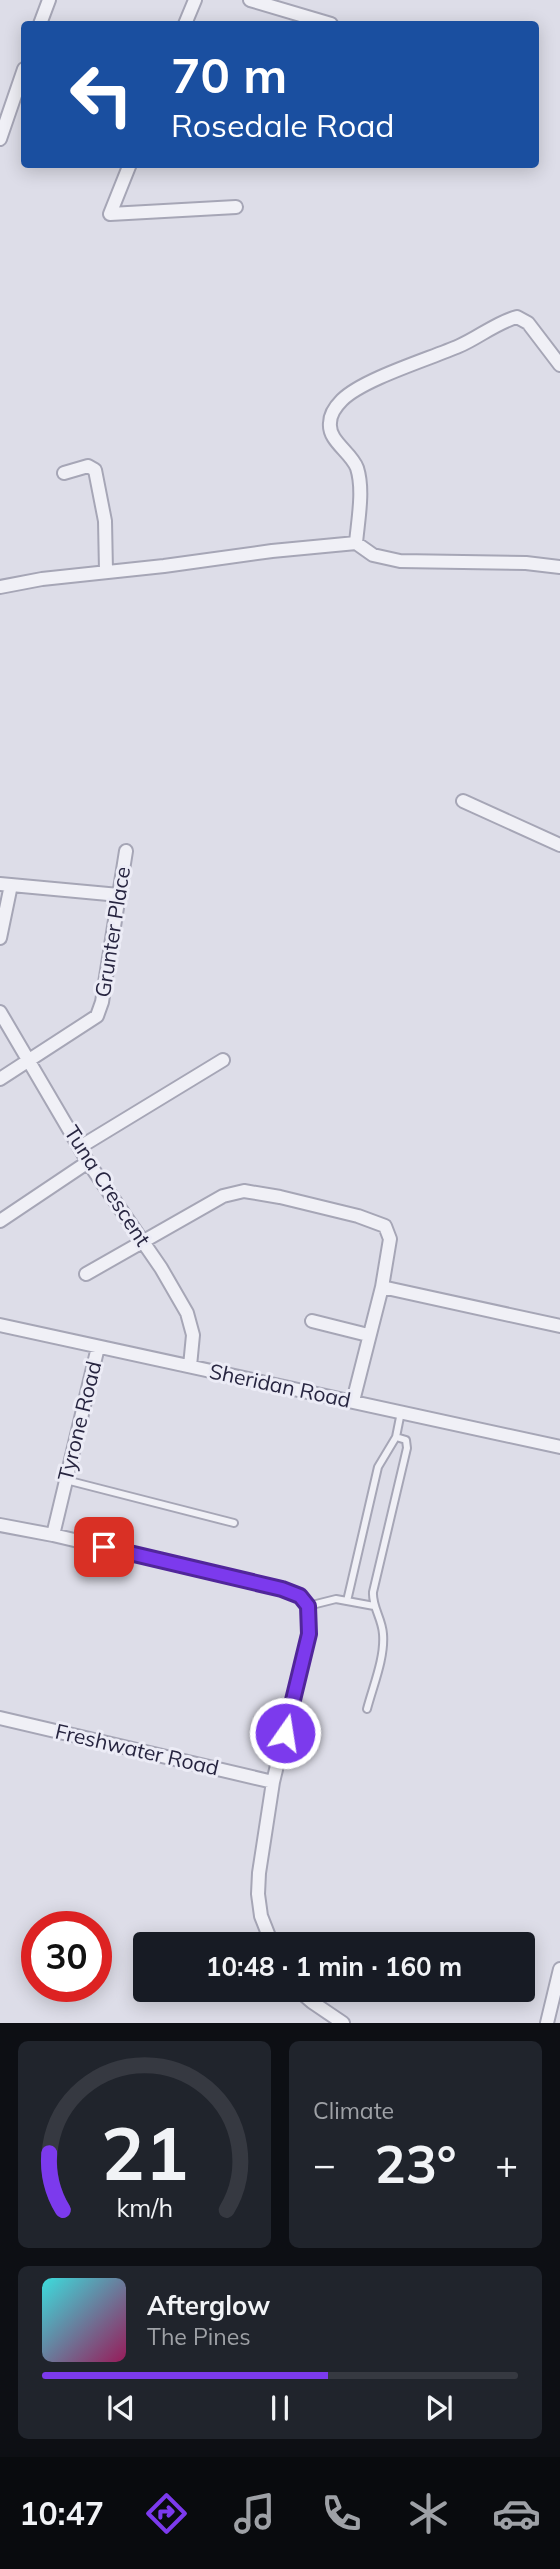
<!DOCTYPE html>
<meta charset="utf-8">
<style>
body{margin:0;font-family:Mulish,sans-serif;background:#20242c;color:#f1f3f6;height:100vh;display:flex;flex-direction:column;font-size:26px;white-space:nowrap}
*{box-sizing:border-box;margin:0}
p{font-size:23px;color:#9ea1a6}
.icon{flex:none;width:38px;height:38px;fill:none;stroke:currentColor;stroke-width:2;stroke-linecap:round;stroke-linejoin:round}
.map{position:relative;height:2023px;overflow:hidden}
.details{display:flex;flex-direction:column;gap:18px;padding:18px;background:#0d0f14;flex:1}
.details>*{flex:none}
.banner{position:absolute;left:21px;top:21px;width:518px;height:147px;border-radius:7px;box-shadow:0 4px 18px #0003;background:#1a4fa0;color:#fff;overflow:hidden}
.speed{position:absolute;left:21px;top:1911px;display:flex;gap:14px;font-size:35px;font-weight:700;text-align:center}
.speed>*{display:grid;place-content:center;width:91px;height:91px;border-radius:50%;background:#171b24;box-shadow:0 4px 18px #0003;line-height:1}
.speed .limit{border:10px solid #d22;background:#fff;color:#111}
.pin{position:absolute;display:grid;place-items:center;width:60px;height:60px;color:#fff;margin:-30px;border-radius:14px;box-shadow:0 4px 10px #0006}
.me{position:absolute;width:77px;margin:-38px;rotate:13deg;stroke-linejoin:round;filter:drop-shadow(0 0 5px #0008)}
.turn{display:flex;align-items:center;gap:24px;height:147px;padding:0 35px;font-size:32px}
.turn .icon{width:91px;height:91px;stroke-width:2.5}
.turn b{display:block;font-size:49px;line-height:60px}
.big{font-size:52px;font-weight:700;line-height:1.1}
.details .card{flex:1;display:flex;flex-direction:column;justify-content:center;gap:10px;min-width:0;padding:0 24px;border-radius:10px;background:#20242c}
.details .dial{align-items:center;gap:0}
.dial svg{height:182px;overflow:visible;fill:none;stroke:#363941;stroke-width:7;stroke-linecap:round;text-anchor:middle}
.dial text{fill:#f1f3f6;stroke:none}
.song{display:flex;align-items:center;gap:21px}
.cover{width:84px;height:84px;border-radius:10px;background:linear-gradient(135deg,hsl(180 70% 55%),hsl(330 70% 35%))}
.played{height:7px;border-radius:4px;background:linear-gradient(90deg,#7c3aed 60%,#363941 60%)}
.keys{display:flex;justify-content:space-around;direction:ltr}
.heat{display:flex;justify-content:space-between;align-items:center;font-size:38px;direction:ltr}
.details .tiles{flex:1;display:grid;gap:18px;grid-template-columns:1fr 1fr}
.card:last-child{grid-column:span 2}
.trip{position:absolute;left:133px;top:1932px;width:402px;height:70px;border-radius:7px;background:#171b24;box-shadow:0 4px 18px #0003;font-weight:700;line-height:70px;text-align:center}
.menu{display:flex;height:112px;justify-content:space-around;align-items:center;background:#090b0e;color:#9ea1a6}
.menu .icon{width:49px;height:49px}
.menu .active{color:#7c3aed}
.menu b{font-size:32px;color:#f1f3f6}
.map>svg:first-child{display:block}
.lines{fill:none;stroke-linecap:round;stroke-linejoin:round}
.lane-casing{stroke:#a6a6b6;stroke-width:10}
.street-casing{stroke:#a6a6b6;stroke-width:16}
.lane{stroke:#f0f0f6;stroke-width:6}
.street{stroke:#f0f0f6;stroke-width:12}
.route-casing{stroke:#51269a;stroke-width:18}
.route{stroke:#7c3aed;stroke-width:12}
.labels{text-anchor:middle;stroke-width:6;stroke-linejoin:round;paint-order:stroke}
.street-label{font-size:21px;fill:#272540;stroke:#ececf6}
</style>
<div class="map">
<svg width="560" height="2023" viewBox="0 0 560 2023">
<rect width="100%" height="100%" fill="#dddde8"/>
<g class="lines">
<g class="lane-casing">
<path id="lane" d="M66,1480L234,1523
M347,1601L378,1467L396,1437L401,1412
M308,1606L336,1599L374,1606
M367,1709C373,1686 385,1658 383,1634C382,1618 372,1607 373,1592L407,1448L406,1440L396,1437"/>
</g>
<g class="street-casing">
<path id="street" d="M250,0L331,24
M40,24L49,0
M185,24L195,0
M0,139L24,69
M130,164L110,214L236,207
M64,473L88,466L95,470L105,521L106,571
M356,543C358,520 364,490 357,468C351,452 328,441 330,423C330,415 336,406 342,400C363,379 429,359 459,346C478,338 497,322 517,317L528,323L560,365
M0,587L42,579L164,566L272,551L356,543L373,555L400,561L526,563L560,567
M463,801L560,845
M0,884L119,895
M0,938L11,885
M0,1012L88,1162L161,1268L187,1313L193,1335L190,1366
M0,1079L97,1016L102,1002L126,851
M80,1147L223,1060
M0,1221L88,1162
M86,1274L223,1196L244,1191L280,1197L358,1216L385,1226L390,1239L382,1287L560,1326
M312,1321L368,1335
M0,1325L560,1447
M353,1401L382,1287
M0,1525L53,1535L282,1589L300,1596L308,1606L309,1634L273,1782L259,1873L258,1894L261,1916L272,1944
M53,1535L98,1347
M0,1718L273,1782
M298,1990L312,2002L343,2023
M547,2023L560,1969"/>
</g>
<use href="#lane" class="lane"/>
<use href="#street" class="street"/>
</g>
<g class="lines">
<g class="route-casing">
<path id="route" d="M104,1547L282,1589L300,1596L308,1606L309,1634L285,1733"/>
</g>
<use href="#route" class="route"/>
</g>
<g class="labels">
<g class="street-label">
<text transform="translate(113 932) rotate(-81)" y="7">Grunter Place</text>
<text transform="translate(107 1186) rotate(57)" y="7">Tuna Crescent</text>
<text transform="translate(280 1386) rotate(12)" y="7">Sheridan Road</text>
<text transform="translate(80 1421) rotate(-76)" y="7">Tyrone Road</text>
<text transform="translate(137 1750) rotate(13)" y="7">Freshwater Road</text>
</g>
</g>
</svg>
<div class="speed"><div class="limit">30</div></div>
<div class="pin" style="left:104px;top:1547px;background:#d93025"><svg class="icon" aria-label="arrive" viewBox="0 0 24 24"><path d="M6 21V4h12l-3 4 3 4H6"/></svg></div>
<svg class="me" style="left:285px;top:1733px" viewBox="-20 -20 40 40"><circle r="17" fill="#7c3aed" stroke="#fff" stroke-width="3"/><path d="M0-11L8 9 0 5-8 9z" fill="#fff"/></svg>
<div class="trip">10:48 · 1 min · 160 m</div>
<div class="banner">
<div class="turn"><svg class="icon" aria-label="left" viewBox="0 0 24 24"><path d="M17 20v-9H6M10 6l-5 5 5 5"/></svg><div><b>70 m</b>Rosedale Road</div></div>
</div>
</div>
<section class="details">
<div class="tiles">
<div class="card dial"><svg viewBox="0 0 100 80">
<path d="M14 69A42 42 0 1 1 86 69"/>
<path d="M14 69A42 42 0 0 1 8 44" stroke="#7c3aed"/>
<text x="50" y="56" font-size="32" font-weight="700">21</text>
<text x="50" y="72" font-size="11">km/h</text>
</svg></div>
<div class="card"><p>Climate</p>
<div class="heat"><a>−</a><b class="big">23°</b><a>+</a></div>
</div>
<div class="card">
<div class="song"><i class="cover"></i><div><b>Afterglow</b><p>The Pines</p></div></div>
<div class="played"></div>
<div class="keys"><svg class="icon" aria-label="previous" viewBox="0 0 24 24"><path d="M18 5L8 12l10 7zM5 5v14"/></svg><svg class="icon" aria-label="pause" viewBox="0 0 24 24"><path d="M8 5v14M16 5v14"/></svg><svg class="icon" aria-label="next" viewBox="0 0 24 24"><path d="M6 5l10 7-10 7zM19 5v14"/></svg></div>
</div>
</div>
</section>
<nav class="menu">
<b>10:47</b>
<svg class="icon active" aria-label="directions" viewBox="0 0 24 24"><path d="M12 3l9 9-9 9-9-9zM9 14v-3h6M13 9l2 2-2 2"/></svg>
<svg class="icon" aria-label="music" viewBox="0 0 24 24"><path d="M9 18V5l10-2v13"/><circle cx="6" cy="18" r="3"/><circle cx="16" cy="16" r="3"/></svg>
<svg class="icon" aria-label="phone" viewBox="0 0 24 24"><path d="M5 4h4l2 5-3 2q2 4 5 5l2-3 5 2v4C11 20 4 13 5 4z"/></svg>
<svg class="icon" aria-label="climate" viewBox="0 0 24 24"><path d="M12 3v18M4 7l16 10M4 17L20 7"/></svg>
<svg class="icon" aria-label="car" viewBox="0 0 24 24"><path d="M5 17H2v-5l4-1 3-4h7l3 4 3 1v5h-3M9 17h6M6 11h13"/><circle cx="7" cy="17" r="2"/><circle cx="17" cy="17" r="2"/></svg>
</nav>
